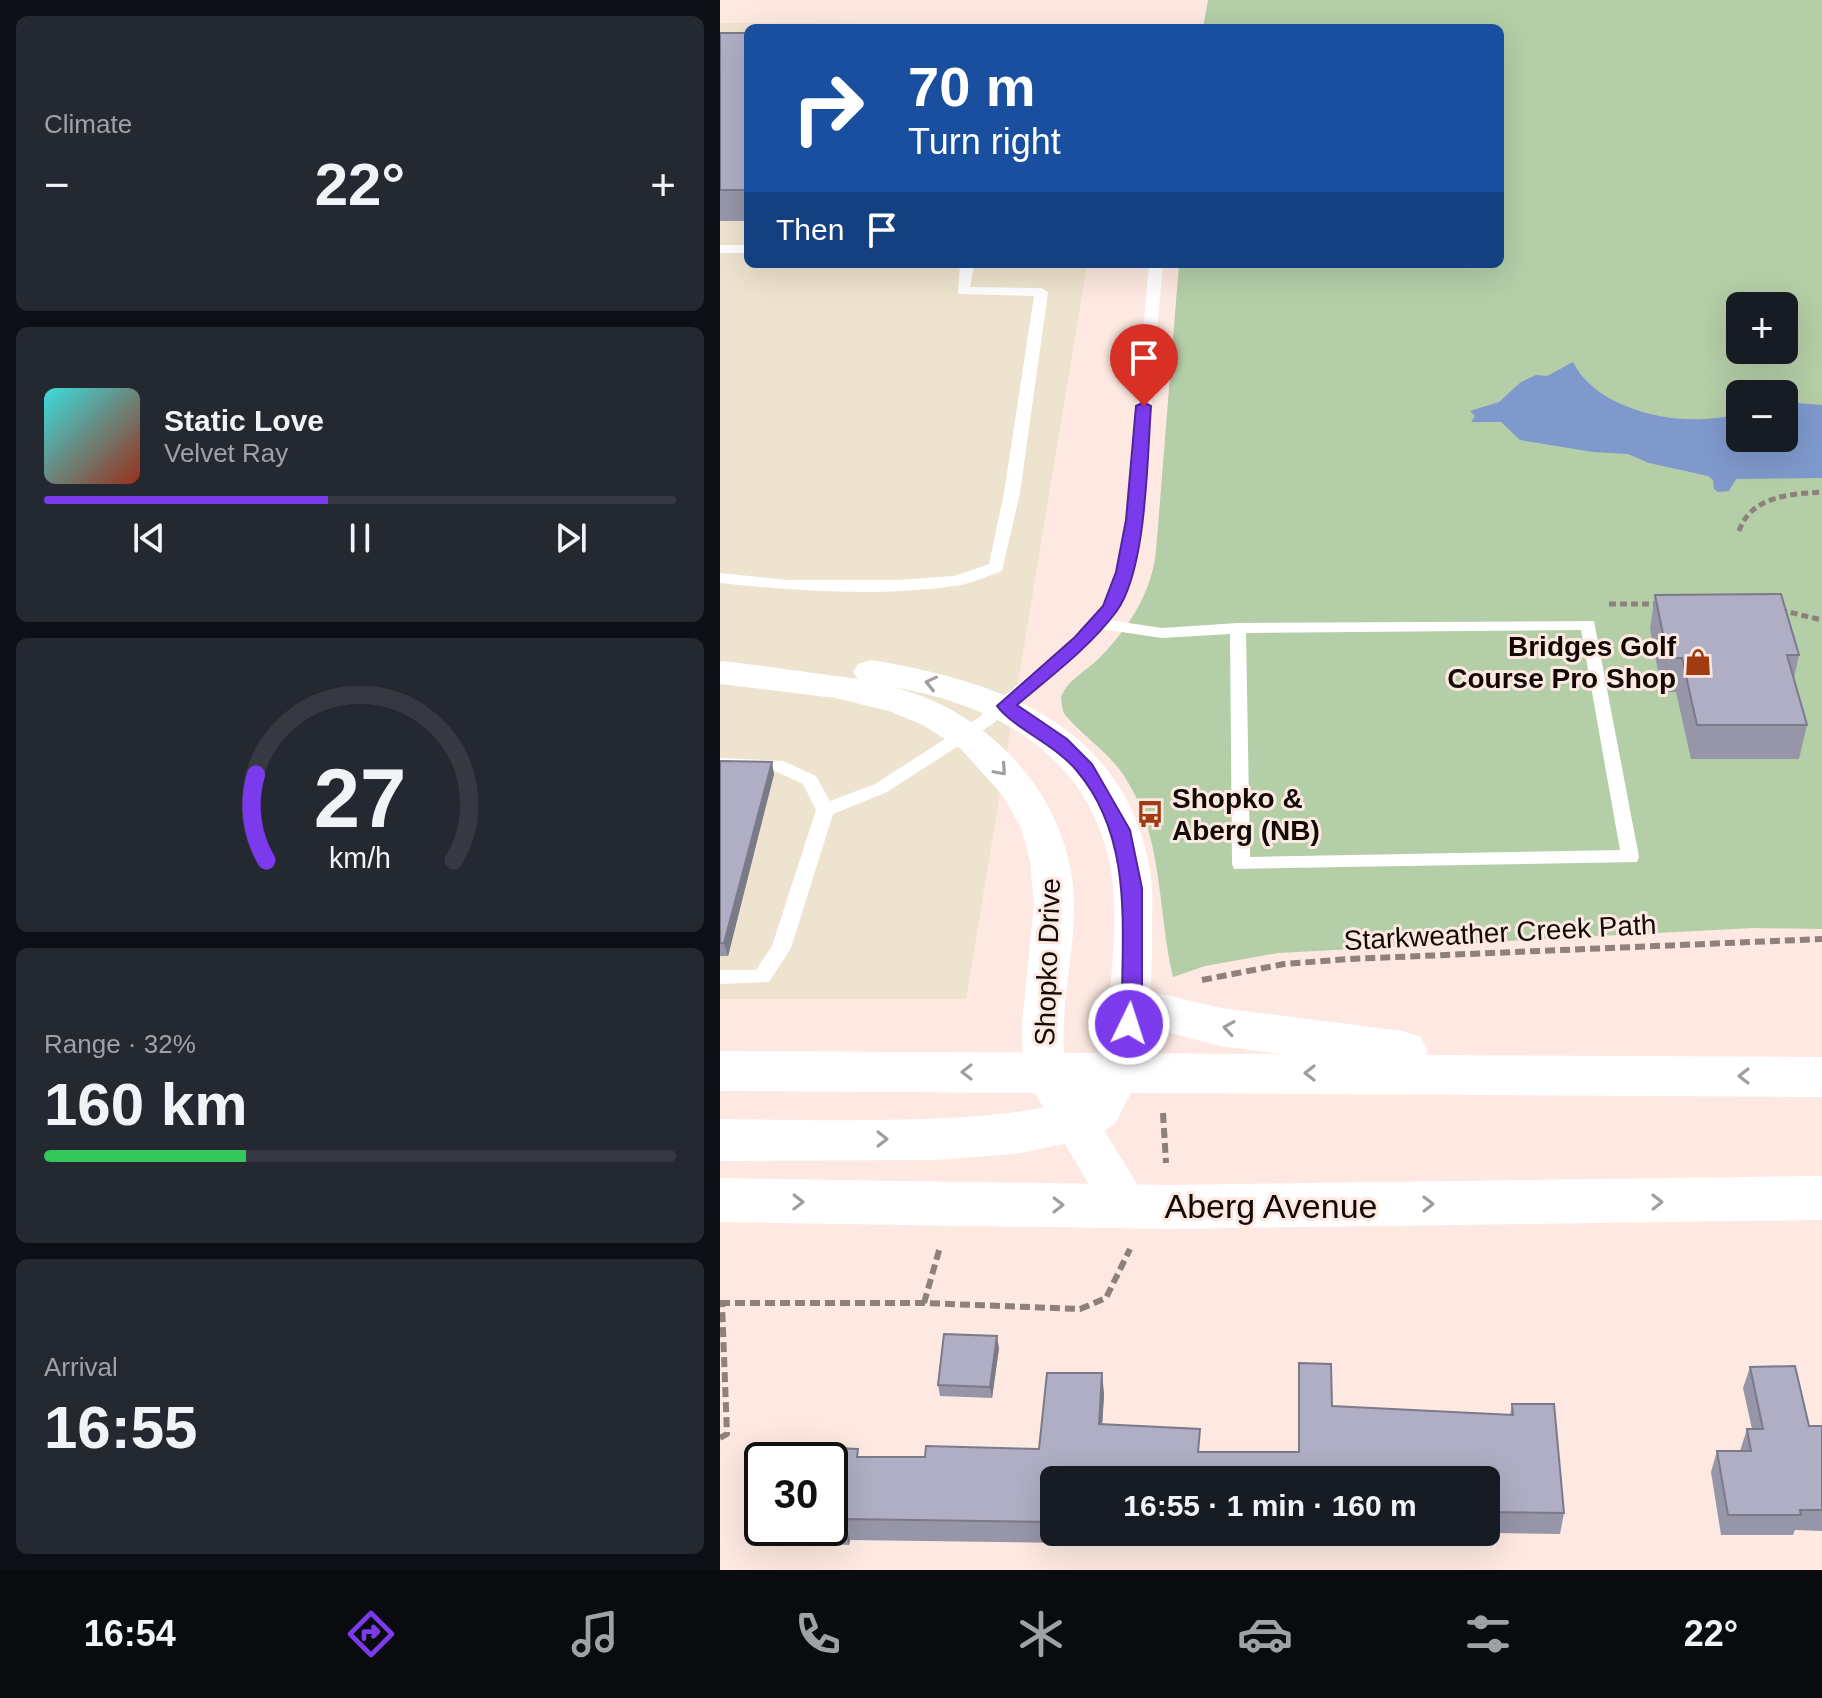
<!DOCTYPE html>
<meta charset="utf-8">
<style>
body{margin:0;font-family:Helvetica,sans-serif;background:#242831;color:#f1f3f6;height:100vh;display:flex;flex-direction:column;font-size:30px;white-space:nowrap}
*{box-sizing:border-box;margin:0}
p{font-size:26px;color:#9ea1a6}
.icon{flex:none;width:44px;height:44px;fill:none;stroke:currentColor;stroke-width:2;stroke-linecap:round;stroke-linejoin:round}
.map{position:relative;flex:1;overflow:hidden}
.details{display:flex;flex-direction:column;gap:16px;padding:16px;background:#0d0f14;width:720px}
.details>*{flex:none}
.top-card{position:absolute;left:24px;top:24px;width:760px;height:244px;border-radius:12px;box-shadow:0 8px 32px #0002;background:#1a4fa0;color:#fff;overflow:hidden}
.controls{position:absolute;left:1006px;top:292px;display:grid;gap:16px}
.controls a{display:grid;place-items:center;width:72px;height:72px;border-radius:12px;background:#171b24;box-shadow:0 8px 32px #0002;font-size:40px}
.speed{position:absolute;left:24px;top:1442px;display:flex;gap:16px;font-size:40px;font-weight:700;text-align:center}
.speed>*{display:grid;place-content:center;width:104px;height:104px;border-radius:50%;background:#171b24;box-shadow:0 8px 32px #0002;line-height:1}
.speed .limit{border:4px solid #111;border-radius:12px;background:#fff;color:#111}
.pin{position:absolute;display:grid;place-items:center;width:68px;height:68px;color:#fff;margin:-82px -34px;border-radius:50% 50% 50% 0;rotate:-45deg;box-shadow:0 0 8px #0007}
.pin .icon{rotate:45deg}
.me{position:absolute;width:88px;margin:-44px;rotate:4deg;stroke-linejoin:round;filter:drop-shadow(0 0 6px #0008)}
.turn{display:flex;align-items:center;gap:28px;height:168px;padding:0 32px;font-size:36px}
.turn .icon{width:104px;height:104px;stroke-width:2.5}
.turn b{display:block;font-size:56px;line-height:68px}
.then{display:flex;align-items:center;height:76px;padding:0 32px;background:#0003;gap:16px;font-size:30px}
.big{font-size:60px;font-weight:600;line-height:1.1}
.details .card{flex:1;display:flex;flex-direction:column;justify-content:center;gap:12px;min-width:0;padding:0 28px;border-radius:12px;background:#242831}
.details .dial{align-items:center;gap:0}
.dial svg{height:208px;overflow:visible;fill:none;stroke:#363941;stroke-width:7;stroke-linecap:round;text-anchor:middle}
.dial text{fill:#f1f3f6;stroke:none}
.song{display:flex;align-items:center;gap:24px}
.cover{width:96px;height:96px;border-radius:12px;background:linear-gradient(135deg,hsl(180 70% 55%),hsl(10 70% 35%))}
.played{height:8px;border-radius:4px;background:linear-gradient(90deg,#7c3aed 45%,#363941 45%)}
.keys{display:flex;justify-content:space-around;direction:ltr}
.heat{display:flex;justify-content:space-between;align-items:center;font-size:44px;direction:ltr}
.charge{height:12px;border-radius:6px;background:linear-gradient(90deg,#34c759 32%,#363941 0)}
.trip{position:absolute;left:320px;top:1466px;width:460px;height:80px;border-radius:12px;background:#171b24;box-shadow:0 8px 32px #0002;font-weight:600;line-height:80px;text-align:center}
.tabs{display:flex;height:128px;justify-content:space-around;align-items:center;background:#090b0e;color:#9ea1a6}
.tabs .icon{width:56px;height:56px}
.tabs .on{color:#7c3aed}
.tabs b{font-size:36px;color:#f1f3f6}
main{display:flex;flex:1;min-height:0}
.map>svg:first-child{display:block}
.commercial{fill:#eee3ce}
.green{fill:#b4cea7;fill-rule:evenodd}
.water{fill:#7f99cc}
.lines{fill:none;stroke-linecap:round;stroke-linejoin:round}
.path-far1{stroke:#8e807a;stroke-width:5;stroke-dasharray:7 4;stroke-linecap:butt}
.path{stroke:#8e807a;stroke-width:6;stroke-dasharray:10 5;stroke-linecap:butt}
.lane{fill:#fff;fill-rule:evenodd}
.street{fill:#fff;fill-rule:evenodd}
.primary{fill:#fff;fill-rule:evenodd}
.wall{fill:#9796a9}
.shaded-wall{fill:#7b7a89}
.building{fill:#b0aec4;stroke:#7b7a89;stroke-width:2}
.oneway{stroke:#a09d9b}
.route{fill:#7c3aed;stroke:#51269a;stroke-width:2}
.labels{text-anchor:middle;stroke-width:6;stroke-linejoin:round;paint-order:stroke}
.poi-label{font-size:28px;font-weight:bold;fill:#110a06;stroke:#fde9e1;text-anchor:end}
.street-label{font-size:28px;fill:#110a06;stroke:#fde9e1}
.near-street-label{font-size:34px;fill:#110a06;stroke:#fde9e1}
</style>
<main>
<section class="details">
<div class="card"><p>Climate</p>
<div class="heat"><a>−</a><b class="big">22°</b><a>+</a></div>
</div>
<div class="card">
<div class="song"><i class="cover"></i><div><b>Static Love</b><p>Velvet Ray</p></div></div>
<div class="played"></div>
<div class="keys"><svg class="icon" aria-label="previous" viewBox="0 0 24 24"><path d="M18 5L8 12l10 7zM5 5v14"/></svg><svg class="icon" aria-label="pause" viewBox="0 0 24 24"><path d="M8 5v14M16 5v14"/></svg><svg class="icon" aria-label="next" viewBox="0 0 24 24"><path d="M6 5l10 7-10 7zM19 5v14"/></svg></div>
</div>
<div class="card dial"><svg viewBox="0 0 100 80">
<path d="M14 69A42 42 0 1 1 86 69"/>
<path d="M14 69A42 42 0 0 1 10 36" stroke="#7c3aed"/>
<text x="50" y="56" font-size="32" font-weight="700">27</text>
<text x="50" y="72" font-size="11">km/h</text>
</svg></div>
<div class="card"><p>Range · 32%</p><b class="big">160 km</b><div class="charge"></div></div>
<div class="card"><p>Arrival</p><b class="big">16:55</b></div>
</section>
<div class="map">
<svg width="1102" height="1570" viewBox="0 0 1102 1570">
<rect width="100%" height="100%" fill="#fde9e1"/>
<path class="commercial" d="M0,23L406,25V28H28V264H367L246,999H0Z"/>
<path class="green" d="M488,0H1102V929L1033,928L558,953L485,966L453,977C437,909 444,840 406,779C390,753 365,738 346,716C342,711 342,705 341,698C346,682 361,674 374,663C405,634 432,594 436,551L459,264H780V28H483ZM1020,306H1064V350H1020ZM1020,394H1064V438H1020Z"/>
<path class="water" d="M853,362C874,405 940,422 984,419C997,418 1010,418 1020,410V438H1064V402L1102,405V478L1016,479L1009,491L998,492L994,489L993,480L988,476L929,463L908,454L873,452L800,440L781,422H751L755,416L750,411L779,402L801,382L816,375L827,376Z"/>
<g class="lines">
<path class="path-far1" d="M1019,531C1031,496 1070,494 1102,492
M889,604H939
M1060,610L1102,620"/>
<path class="path" d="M482,980L564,964L630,959L1102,939
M443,1113L446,1163
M0,1303H204L360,1309L386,1298L410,1249
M204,1303L220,1247
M0,1438L7,1434L2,1304"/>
<path class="lane" d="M0,245H28V253H0Z
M240,264H254L250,287L321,288L328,292L300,493L282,571C267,576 251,584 235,586C158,597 77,591 0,583V573L68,580H177L234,576L269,564L284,493L314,296L238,294Z
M429,264H443C438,317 434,370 430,424C425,481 428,575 389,620L442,628L518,623L874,621L919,857L917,862L514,869L512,864L510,634L442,638L381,629L367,645L271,725L167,792L113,814L71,948L49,982L0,984V970H36L52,946L96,810L83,784L55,771L0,770V758L63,761L96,776L110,801L155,784L259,717L355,637L383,606L397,572L406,520ZM861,630L900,850L530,857L526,633Z"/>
<path class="street" d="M151,660C274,680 399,722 428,860C434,884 432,909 432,933C432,981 430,1027 419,1073L412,1085L397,1090L382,1085C380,1082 377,1078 376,1074C374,1065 387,1017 389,1003C393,959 399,898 388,856C363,751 272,704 172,687C271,710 353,801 354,904C355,958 337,1014 346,1068C348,1078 359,1090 364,1099C384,1130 403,1161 422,1192L429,1206L422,1220L406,1225L390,1220L303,1073L302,1024L314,904L310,861L301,828L283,796L241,749L203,725L169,711L115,698L0,684V662L4,661L138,679L133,672L138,664Z"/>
<path class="primary" d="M412,987L501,1008L683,1031L701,1037L708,1051L706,1055L1102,1057V1097L411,1093L395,1124L372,1138L296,1154L214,1160L0,1161V1119C67,1119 317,1129 360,1093L0,1091V1051L560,1054L501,1046L395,1019L388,1006L395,993Z
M1102,1176V1220L449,1229L0,1222V1178L449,1185Z"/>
</g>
<path class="wall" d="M0,33H28V221H0Z
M935,595L1079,655L1074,678L1087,725L1079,759H971L956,692H942L930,629Z
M0,761L54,774L8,956H0Z
M279,1348L272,1398L220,1396L218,1385Z
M1030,1367L1089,1426H1102V1531L1075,1530L1073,1535H1001L991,1472L997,1451H1020L1027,1429H1032L1023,1388Z
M382,1373L384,1395L382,1424L481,1452H578L612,1406L790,1415L792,1404L844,1513L840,1534L715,1532H766V1480H334V1532H689L688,1541H474L349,1536V1543L130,1540L129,1545L58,1541L53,1528H110V1460L140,1457H205L319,1449Z"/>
<path class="shaded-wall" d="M52,762L54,774L8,956L4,943Z
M277,1336L279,1348L272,1398L270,1387Z
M382,1373L384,1395L381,1446L379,1424Z
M124,1519L130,1540L129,1545L123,1524Z"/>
<path class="building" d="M0,33H28V190H0Z
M1061,594L1079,655H1067L1087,725H977L962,658H948L935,595Z
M0,761L52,762L4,943H0Z
M224,1334L277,1336L270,1387L218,1385Z
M579,1363L611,1364L612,1406L793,1415L792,1404H834L844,1513L766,1512V1480H334V1522L124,1519L123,1524L110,1523V1460H65L68,1446L138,1449L137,1457H205L206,1446L319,1449L327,1373H382L379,1424L480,1429L478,1452H579Z
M1075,1366L1089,1426H1102V1510H1080L1081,1515H1008L997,1451H1031L1027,1429H1043L1030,1367Z"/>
<defs><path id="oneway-chevron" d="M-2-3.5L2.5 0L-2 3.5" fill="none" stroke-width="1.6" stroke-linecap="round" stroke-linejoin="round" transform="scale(2)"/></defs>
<g class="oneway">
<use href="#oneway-chevron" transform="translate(211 683) rotate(-167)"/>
<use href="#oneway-chevron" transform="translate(281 770) rotate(48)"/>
<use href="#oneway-chevron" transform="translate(509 1028) rotate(-171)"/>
<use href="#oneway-chevron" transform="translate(247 1072) rotate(-180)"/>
<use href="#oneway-chevron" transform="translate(590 1073) rotate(-180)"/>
<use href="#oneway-chevron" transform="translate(1024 1076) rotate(-180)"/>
<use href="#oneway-chevron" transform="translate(162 1139)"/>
<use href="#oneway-chevron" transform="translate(78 1202) rotate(1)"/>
<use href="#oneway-chevron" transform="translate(937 1202) rotate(-1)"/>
<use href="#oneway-chevron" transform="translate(708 1204) rotate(-1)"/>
<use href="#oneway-chevron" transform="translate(338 1205) rotate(1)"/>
</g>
<path class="route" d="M424,402L431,406C427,459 427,570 396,612C369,648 331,676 297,705L347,739L372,764L410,830L422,888V1006L416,1030H402L399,1024L402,1006C402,926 413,837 357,771C335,744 293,728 277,706L355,637L383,606L396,572L406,520L416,406Z"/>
<defs>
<g id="shop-bare" transform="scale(2.16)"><path d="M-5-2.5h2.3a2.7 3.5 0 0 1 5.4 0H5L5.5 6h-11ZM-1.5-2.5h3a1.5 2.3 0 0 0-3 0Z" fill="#a13b13" stroke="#fde9e1" stroke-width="2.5" paint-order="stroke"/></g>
<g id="bus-bare" transform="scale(2.16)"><path d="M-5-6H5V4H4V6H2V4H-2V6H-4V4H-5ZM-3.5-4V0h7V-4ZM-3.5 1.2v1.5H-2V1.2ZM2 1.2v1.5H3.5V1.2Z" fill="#a13b13" stroke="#fde9e1" stroke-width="2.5" paint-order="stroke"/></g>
</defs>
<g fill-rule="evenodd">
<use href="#shop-bare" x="978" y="662"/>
<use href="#bus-bare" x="430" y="814"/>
</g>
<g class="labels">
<g class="poi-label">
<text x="956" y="656">Bridges Golf<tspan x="956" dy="32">Course Pro Shop</tspan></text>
<text x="452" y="808" text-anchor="start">Shopko &amp;<tspan x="452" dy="32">Aberg (NB)</tspan></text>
</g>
<g class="street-label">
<text transform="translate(780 932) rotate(-3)" y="10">Starkweather Creek Path</text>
<text transform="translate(327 962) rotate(-88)" y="10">Shopko Drive</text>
</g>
<g class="near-street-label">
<text x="551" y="1218">Aberg Avenue</text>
</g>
</g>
</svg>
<div class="controls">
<a>+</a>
<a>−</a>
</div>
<div class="speed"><div class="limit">30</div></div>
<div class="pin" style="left:424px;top:406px;background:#d93025"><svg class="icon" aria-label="arrive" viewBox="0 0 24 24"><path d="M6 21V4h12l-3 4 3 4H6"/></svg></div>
<svg class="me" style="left:409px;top:1024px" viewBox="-20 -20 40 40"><circle r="17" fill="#7c3aed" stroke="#fff" stroke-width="3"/><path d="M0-11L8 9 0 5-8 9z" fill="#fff"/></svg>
<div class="trip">16:55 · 1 min · 160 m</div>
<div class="top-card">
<div class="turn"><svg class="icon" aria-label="right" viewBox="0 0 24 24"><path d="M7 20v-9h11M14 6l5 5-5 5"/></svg><div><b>70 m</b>Turn right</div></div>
<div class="then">Then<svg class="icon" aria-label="arrive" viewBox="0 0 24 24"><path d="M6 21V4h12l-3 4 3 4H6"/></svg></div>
</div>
</div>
</main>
<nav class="tabs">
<b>16:54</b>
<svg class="icon on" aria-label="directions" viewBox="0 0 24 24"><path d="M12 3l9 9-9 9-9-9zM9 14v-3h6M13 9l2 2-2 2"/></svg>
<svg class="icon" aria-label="music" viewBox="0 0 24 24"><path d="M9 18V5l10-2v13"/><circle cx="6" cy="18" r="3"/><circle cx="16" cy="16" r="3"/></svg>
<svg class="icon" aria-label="phone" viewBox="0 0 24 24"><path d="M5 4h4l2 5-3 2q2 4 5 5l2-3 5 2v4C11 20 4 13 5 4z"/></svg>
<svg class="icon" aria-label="climate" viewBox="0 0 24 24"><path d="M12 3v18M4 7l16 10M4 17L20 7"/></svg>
<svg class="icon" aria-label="car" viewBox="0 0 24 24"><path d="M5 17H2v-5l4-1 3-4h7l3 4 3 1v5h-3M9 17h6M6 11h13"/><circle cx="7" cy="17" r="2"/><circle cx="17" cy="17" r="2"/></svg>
<svg class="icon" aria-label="filters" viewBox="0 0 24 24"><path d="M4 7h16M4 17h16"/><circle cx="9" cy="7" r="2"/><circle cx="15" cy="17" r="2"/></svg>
<b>22°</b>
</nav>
